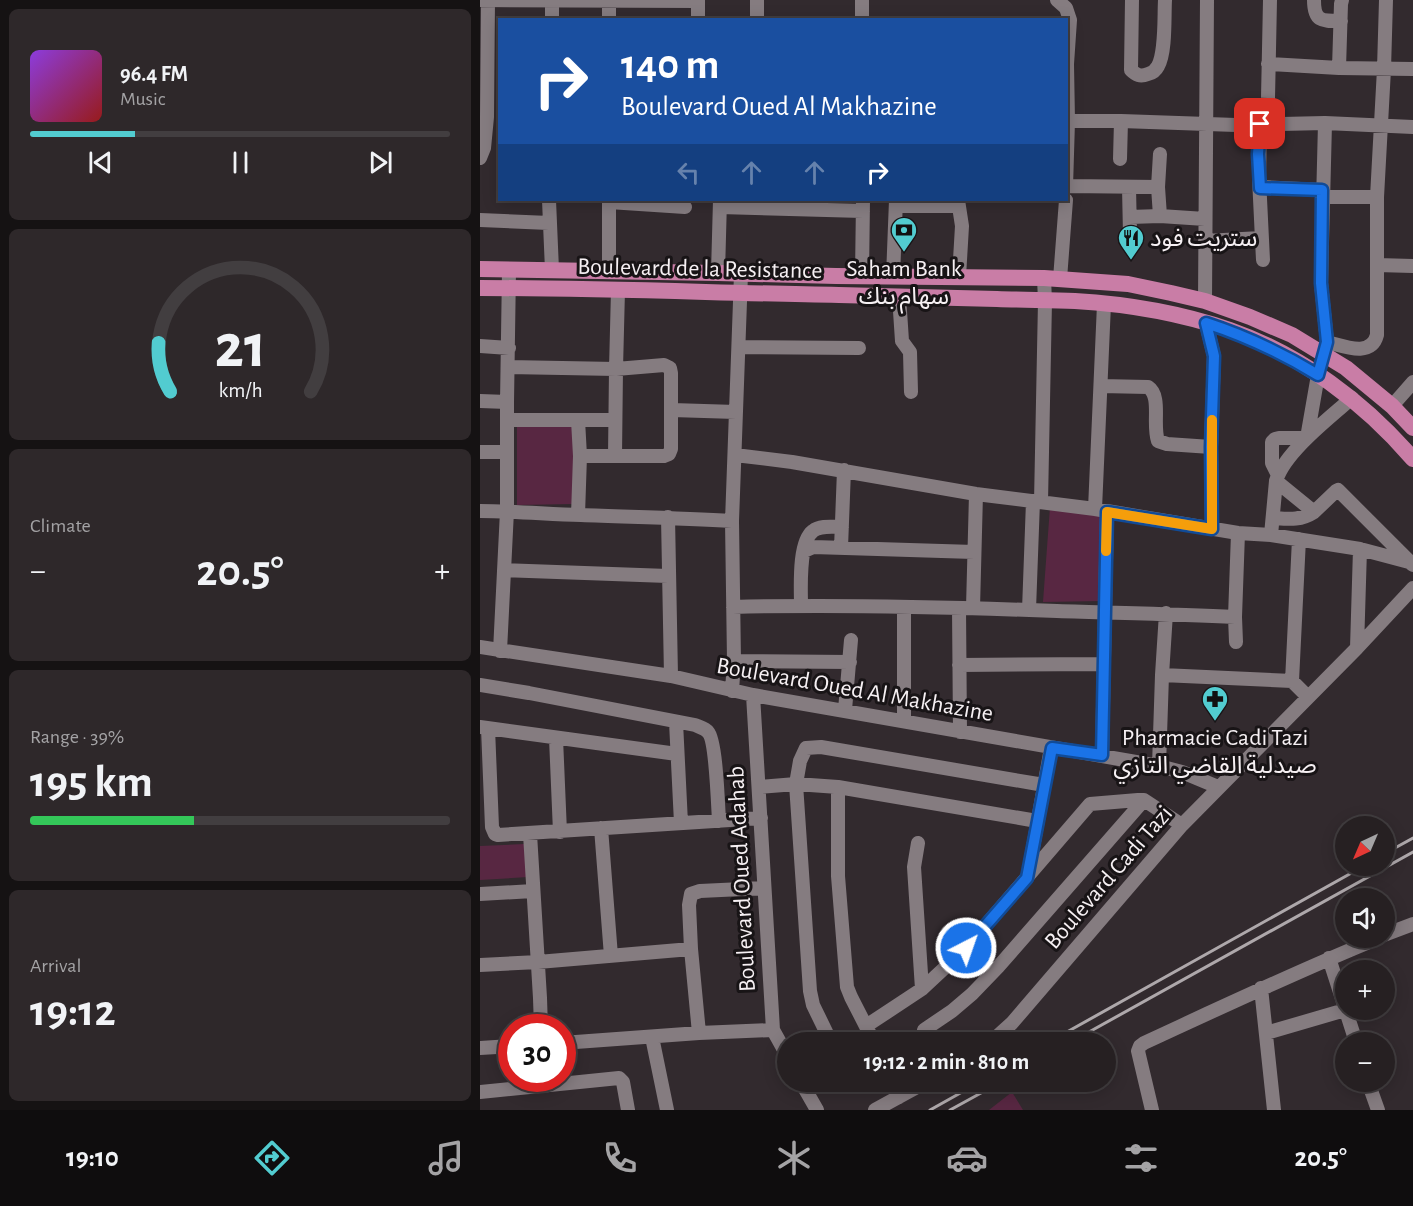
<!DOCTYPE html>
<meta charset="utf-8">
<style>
body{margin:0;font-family:"Alegreya Sans","Noto Sans Arabic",sans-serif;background:#2e282a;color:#f1f3f6;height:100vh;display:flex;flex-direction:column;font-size:22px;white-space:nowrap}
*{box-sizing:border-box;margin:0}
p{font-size:20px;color:#a4a3a5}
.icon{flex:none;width:33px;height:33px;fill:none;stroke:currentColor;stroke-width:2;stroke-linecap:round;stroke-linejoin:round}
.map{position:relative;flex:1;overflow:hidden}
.drawer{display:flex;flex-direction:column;gap:9px;padding:9px;background:#151213;width:480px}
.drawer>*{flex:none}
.banner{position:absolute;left:18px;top:18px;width:570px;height:183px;border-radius:0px;box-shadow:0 3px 15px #0003,0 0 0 2px #423e40;background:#1a4fa0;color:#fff;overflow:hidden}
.needle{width:39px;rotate:224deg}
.buttons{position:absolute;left:855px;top:816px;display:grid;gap:12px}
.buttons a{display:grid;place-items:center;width:60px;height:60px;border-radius:50%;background:#262022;box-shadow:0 3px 15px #0003,0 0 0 2px #423e40;font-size:30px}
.speed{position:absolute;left:18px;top:1014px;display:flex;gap:12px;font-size:30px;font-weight:700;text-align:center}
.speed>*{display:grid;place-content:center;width:78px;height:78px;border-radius:50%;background:#262022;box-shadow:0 3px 15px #0003,0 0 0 2px #423e40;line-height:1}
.speed .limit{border:9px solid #d22;background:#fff;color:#111}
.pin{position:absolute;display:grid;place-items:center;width:51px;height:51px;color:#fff;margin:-26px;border-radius:12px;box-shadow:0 3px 9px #0006}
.me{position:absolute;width:66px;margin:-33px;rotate:41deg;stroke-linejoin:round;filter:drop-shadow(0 0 4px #0008)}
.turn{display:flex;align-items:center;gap:21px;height:126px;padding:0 24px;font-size:27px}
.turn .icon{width:78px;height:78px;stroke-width:2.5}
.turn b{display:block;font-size:42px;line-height:51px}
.lanes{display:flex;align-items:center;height:57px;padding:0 24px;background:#0003;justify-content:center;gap:30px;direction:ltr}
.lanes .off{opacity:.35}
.big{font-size:45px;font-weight:700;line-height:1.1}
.drawer .tile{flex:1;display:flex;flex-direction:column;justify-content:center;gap:9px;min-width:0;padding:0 21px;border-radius:9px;background:#2e282a}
.drawer .dial{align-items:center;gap:0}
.dial svg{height:156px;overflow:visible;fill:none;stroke:#423e40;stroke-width:7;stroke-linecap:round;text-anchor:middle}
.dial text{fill:#f1f3f6;stroke:none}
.song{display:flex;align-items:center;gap:18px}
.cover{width:72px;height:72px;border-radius:9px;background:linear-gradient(135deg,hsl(270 70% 55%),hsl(0 70% 35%))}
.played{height:6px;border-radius:3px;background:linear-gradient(90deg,#52ccd0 25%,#423e40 25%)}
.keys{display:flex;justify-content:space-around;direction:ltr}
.heat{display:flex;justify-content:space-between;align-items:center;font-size:33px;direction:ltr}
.charge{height:9px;border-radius:4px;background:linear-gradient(90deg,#34c759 39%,#423e40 0)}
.trip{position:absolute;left:297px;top:1032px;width:339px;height:60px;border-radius:30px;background:#262022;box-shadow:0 3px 15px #0003,0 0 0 2px #423e40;font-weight:700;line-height:60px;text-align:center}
.tabs{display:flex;height:96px;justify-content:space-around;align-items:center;background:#0f0d0e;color:#a4a3a5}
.tabs .icon{width:42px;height:42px}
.tabs .active{color:#52ccd0}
.tabs b{font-size:27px;color:#f1f3f6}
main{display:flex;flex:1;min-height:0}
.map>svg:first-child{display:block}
.green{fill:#582742}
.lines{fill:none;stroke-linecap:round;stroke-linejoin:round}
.minor{stroke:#857c80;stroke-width:14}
.major{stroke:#c97da6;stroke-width:16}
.rail{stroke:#aea8ab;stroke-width:3}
.route-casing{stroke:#114b97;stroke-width:15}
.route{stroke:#1a73e8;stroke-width:10}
.slow{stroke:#f59e0b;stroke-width:10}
.labels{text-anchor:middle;stroke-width:6;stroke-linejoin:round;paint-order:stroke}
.poi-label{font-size:24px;fill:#f6f0f3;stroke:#181416}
.street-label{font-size:24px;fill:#f6f0f3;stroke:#181416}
</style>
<main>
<section class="drawer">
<div class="tile">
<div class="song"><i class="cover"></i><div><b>96.4 FM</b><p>Music</p></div></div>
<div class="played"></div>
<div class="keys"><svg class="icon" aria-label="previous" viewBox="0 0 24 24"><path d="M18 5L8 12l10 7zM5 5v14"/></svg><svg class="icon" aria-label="pause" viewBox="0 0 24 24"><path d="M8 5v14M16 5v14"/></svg><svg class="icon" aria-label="next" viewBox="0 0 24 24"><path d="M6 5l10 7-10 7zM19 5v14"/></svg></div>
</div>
<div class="tile dial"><svg viewBox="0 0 100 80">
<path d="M14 69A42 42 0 1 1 86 69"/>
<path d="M14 69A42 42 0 0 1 8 44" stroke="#52ccd0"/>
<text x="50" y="56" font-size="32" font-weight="700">21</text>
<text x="50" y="72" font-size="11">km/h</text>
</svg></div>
<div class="tile"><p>Climate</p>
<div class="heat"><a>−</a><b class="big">20.5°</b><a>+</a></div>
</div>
<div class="tile"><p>Range · 39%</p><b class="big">195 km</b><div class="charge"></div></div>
<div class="tile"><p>Arrival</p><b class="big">19:12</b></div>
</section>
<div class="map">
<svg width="933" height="1110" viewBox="0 0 933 1110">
<rect width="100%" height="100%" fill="#322a2e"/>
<path class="green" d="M94,424V504L37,505V425Z
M570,507L626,516L622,601L563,602Z
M44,844L48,877L0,880V846Z
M532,1092L543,1110H509Z"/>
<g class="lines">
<path class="minor" d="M0,0L218,1
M382,0V20
M577,0L586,8L590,20L587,64L588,121L586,187
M652,0L651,70C656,75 660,77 668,74C672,73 676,70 678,66C686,52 684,16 685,0
M834,0C834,22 842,21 861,21
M72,20V0
M129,20V1
M218,20V0
M277,20V0
M788,64L859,68L933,69
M859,68L861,4L862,0
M588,121H641L756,125L845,123L933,127
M780,124L779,178L783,260
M786,124L788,98L790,0
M0,158L4,148L7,117L8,0
M640,159L641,121
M587,186L678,187
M649,187L650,235
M780,187L842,190
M842,197H897
M69,200L72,270
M129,200V271
M478,200L482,226L479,277
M129,202L205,207
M416,206H479
M240,207L383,211
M680,216L678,187L680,154
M650,217L680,216L725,219
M0,220L69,223
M725,241L781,238
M897,265L933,266
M238,273L240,200
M382,276L383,200
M413,277L416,200
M580,279L586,200
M419,296L422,341L430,352L431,392
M725,301L727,0
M726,323L734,356L731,447L732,529
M847,342C864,346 891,358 897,335V197L904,69L906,0
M0,346L29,348
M259,347L379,348
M28,367L136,369L184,365L190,368L191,373V449L189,454L184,456H100
M621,386L668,387C682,396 672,425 678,441L687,444L731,447
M0,401L27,402
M912,406L933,382
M192,410L256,412
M27,420H135
M98,420L100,456L98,515
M827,438L838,375L847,342L841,283L845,123
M0,452H27
M255,455L312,462L496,494L615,509L758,533L791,535L880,549L929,562L933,565
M135,456L136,369L138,290
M798,475L792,463V442L795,439L799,438H827
M796,481L834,512L856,491L858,490L928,560
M561,502L565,301L564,278
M615,509L624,304
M0,511C34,511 67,514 101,515C152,517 202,518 252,521
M188,517L191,676
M793,518C808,519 820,521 834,512
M791,535L796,481C804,453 849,418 872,398
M819,539L812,681L828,697
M361,548L364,470
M324,551L333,547L494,552
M24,570L188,576
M321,605C321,588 318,542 333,531C340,525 353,527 362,527
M253,607C361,604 469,607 577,611C637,613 696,614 755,617
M479,608L480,732
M493,608L496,494
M549,610L553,501
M756,642L755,617L758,533
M0,647L191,676L273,695L679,766L702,772L738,787
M877,648L880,549
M20,651L27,511V402L29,270
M254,661L370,662
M479,665L624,664
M682,675L812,681
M0,685L49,693L215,725C219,727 225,728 228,732C236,740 238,805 239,821
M252,691L254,661L252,521L261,274
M273,695L293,1030L308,1057
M365,710L371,640
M424,721V607
M196,722L201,823
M0,727L197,754
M8,728L12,827L15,834L18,835L281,818
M76,738L80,832
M622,755L627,512
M679,766L682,675L686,613
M279,787L316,784L358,787L557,821
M358,787V876L367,987L371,997L394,1042
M121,828L131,956
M50,834L60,998L61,1028
M438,843L434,867L442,989
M548,875L571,748
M0,894L53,891
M904,935L933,924
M849,958L876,1042
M0,965L58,962L211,949
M781,988L794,1110
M386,1026L442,989L486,948L610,804L658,800H664L702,825
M444,1030L472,1011L492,994L518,967L664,800
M219,1033L211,949L209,905L211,894L220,891L283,888
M786,1033L865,1010
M172,1037L187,1110
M351,1042L333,1005L330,991L316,784L320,761L326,748L341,747L564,785
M511,1042L532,1023L702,825L877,648L933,588
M82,1043L219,1033L293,1030
M0,1048L32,1046
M321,1082L337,1110
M411,1082L419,1097
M888,1082L898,1110
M0,1092L139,1078L143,1082L148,1110
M395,1110L446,1082
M672,1110L658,1051L660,1046L664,1043C742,1007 820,970 899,938"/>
<path class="major" d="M0,269L238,273L356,276L564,278L648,284L691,293L725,301L770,317L812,335L866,368L912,406L933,428
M0,288C120,288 240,293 359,295C412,296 464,298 517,299C543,300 569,300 595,301C647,304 700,313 750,330C821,355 884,402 933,459"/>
<path class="rail" d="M904,854L933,838
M569,1042L884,866
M591,1042L933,852
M450,1110L500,1082
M470,1110L521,1082"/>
</g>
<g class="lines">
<g class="route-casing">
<path id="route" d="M486,948L547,878L572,748L622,755L627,512L732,529L731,447L734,356L726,323C766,336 802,353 838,375L847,342L841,283L842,190L780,188L778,154L780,124"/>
</g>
<use href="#route" class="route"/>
<path class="slow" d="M626,551L627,512L732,529V420"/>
</g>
<defs>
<g id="bank-pin" transform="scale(1.35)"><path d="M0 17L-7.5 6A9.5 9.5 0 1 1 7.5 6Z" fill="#52ccd0" stroke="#181416"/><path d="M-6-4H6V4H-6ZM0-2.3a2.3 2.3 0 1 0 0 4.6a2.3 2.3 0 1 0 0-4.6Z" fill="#111"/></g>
<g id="restaurant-pin" transform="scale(1.35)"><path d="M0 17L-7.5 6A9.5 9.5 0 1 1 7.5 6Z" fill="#52ccd0" stroke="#181416"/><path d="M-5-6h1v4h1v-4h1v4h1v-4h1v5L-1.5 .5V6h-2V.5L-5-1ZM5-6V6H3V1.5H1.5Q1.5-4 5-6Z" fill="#111"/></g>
<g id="pharmacy-pin" transform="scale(1.35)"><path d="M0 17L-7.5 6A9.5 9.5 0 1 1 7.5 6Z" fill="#52ccd0" stroke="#181416"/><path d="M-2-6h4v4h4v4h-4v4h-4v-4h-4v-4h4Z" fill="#111"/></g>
</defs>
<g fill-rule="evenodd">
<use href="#bank-pin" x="424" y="230"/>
<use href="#restaurant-pin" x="651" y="238"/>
<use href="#pharmacy-pin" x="735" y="699"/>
</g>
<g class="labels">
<g class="poi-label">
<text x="670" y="246" text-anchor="start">ستريت فود</text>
<text x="424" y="276">Saham Bank<tspan x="424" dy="28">سهام بنك</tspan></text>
<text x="735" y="745">Pharmacie Cadi Tazi<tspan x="735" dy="28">صيدلية القاضي التازي</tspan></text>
</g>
<g class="street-label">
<text transform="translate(220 268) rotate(1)" y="8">Boulevard de la Resistance</text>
<text transform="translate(375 689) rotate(10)" y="8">Boulevard Oued Al Makhazine</text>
<text transform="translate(628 877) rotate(-49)" y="8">Boulevard Cadi Tazi</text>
<text transform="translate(261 879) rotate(-93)" y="8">Boulevard Oued Adahab</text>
</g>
</g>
</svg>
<div class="buttons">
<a><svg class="needle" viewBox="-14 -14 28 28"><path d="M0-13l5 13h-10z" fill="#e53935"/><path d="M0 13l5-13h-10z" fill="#a4a3a5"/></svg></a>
<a><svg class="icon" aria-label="sound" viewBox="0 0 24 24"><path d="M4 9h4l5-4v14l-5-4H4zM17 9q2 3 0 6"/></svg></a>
<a>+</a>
<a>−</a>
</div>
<div class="speed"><div class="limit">30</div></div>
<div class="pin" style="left:780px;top:124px;background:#d93025"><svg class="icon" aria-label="arrive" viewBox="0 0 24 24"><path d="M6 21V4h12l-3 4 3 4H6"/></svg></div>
<svg class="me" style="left:486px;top:948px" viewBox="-20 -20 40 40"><circle r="17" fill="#1a73e8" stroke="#fff" stroke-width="3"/><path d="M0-11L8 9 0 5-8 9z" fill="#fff"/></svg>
<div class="trip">19:12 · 2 min · 810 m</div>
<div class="banner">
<div class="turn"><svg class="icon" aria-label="right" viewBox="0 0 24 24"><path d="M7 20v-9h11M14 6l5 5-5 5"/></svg><div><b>140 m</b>Boulevard Oued Al Makhazine</div></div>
<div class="lanes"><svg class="icon off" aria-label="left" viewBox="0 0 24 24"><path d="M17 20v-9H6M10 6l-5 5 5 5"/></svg><svg class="icon off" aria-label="ahead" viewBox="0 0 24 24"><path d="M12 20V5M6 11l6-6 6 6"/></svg><svg class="icon off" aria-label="ahead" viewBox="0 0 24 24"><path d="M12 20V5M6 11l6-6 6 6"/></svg><svg class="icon" aria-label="right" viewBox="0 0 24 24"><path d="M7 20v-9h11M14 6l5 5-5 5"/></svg></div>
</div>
</div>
</main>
<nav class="tabs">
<b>19:10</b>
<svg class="icon active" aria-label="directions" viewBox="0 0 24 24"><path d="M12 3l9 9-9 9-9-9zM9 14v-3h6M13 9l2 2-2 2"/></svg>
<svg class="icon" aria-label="music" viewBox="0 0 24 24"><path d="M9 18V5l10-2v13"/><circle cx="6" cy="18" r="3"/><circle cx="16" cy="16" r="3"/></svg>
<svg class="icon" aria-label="phone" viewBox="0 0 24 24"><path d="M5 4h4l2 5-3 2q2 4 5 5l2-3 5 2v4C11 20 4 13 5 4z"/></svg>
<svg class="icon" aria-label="climate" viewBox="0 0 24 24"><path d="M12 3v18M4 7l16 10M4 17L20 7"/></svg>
<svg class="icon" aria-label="car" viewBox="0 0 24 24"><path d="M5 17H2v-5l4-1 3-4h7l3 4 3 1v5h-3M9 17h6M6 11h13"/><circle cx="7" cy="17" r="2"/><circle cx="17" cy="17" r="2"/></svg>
<svg class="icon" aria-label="filters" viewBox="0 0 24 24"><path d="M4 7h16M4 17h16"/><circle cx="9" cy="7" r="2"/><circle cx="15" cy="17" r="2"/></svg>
<b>20.5°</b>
</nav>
